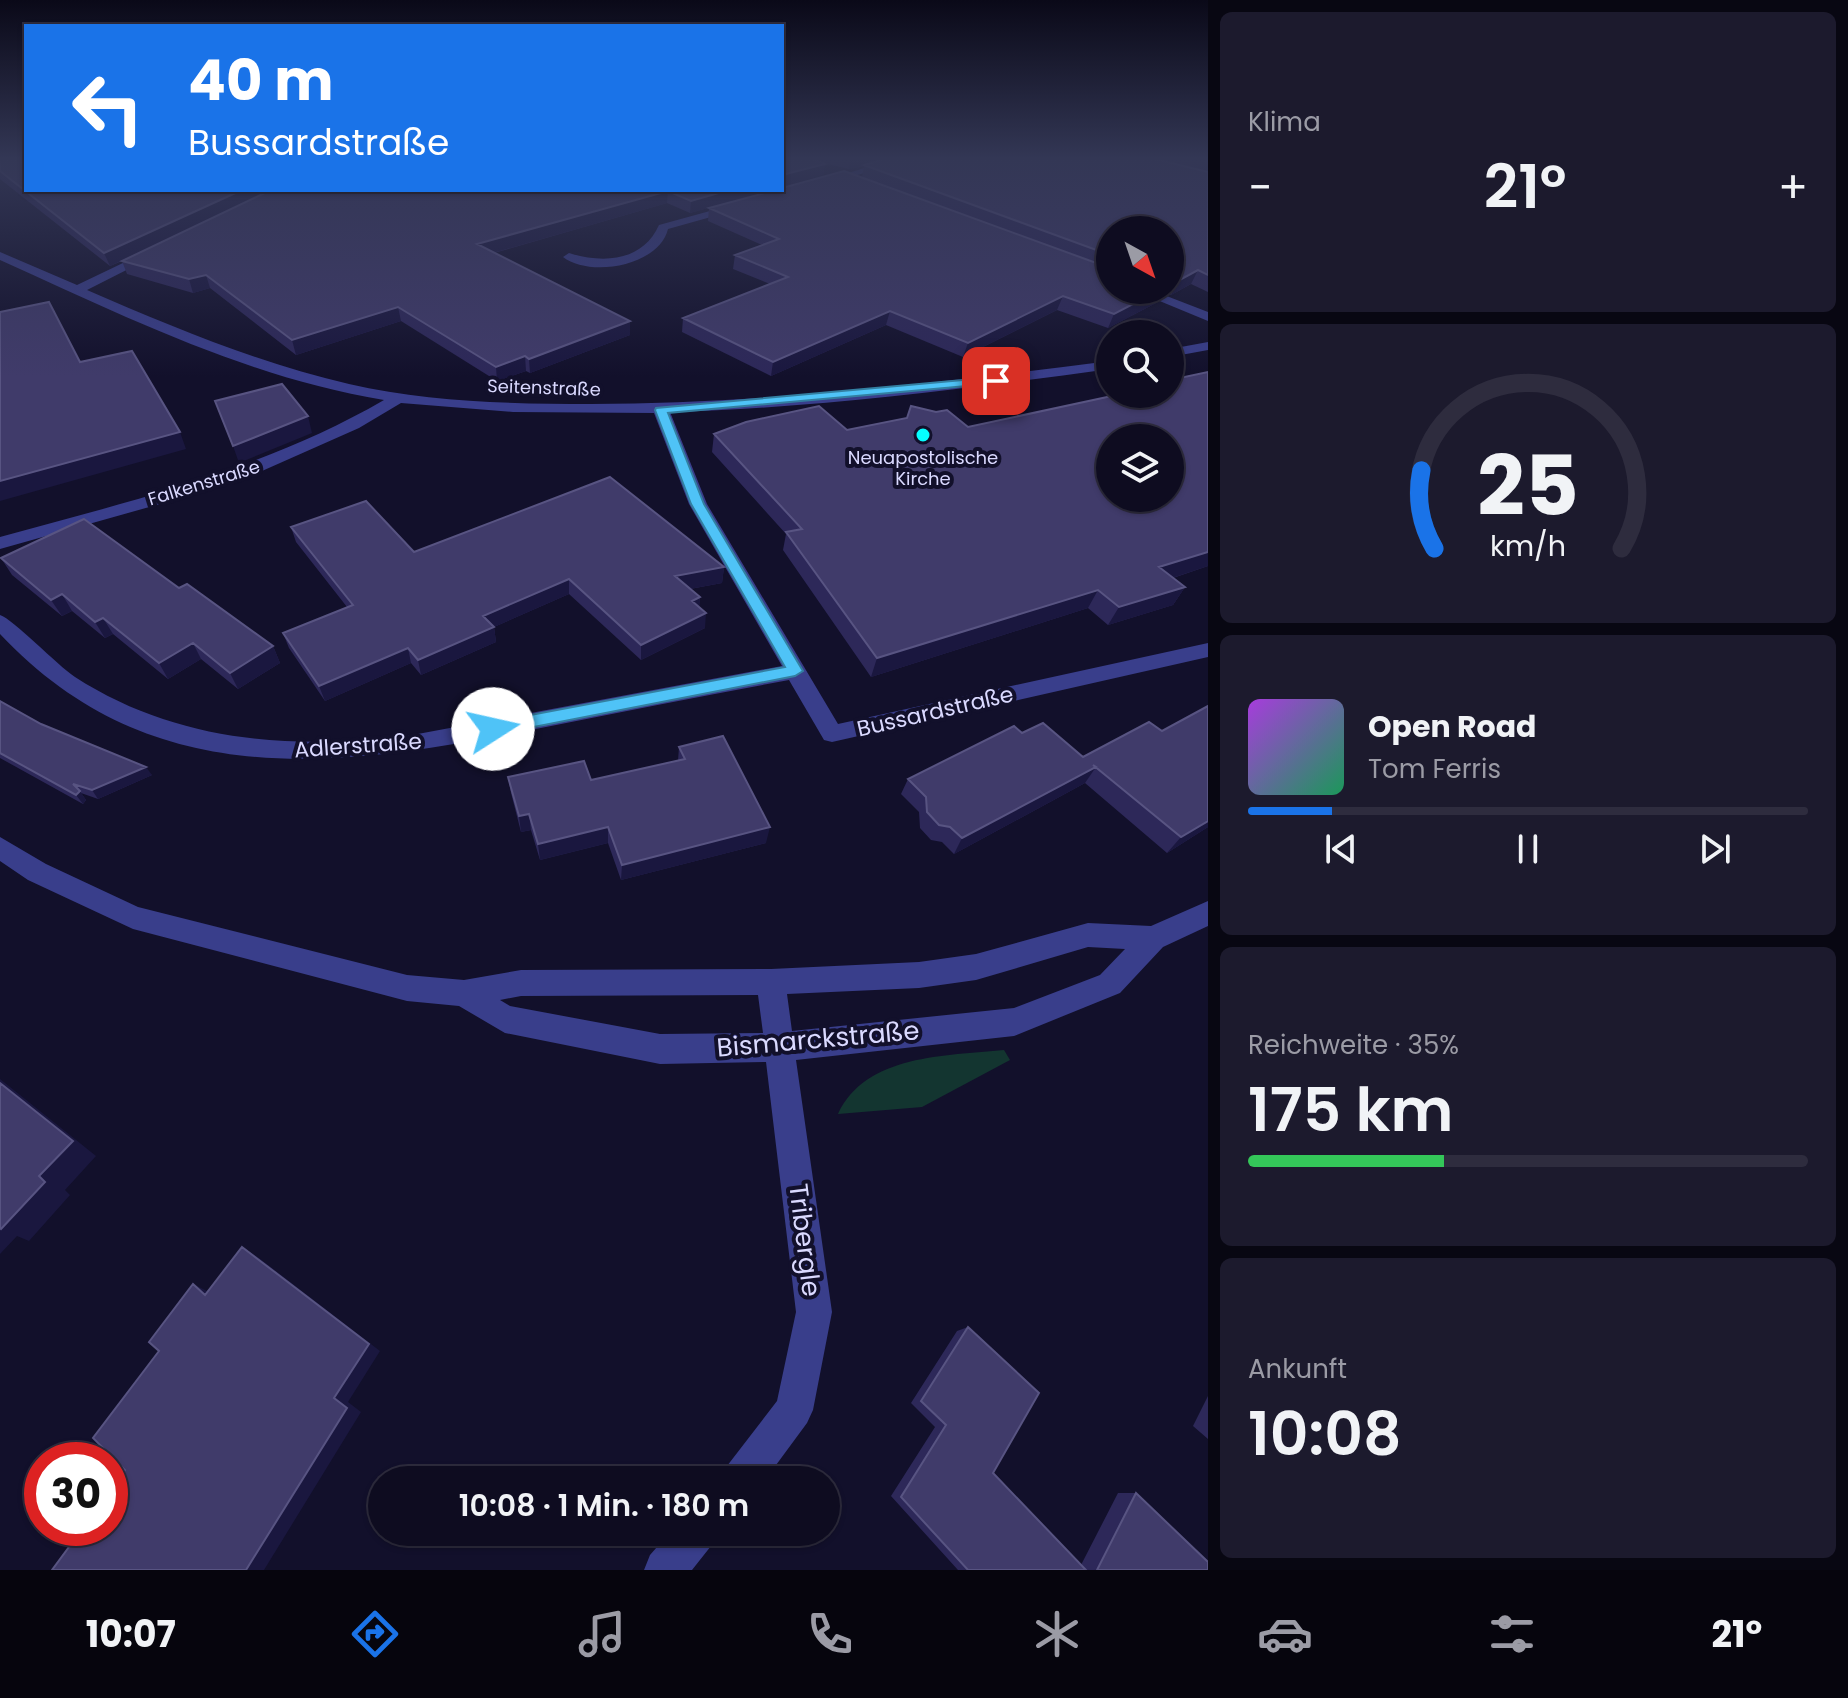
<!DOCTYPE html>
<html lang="de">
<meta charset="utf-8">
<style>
body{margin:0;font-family:Poppins,sans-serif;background:#1c1a2d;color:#f1f3f6;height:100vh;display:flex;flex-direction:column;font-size:30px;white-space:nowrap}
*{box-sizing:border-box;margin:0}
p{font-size:26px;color:#9b9ba5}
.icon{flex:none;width:44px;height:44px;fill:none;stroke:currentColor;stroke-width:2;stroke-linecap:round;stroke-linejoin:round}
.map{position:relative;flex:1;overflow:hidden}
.side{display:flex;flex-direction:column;gap:12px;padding:12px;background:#080712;width:640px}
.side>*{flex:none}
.hud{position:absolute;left:24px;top:24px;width:760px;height:168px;border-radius:0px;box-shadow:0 2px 6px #0004,0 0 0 2px #2e2c3e;background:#1a73e8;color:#fff;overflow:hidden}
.needle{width:52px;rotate:140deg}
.tools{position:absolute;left:1096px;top:216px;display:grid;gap:16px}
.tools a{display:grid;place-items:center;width:88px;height:88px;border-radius:50%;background:#0e0c20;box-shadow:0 2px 6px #0004,0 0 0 2px #2e2c3e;font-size:40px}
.speed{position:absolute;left:24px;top:1442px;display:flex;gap:16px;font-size:40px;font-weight:700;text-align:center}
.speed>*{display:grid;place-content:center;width:104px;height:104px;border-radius:50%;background:#0e0c20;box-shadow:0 2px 6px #0004,0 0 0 2px #2e2c3e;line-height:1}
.speed .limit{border:12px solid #d22;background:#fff;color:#111}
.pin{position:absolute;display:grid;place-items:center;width:68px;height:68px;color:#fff;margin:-34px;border-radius:16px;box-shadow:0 4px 12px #0006}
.me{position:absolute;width:88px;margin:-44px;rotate:80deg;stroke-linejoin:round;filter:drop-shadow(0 0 6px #0008)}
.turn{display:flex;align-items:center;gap:28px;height:168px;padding:0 32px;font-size:36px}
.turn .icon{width:104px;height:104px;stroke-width:2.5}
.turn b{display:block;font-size:56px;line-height:68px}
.big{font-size:60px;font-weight:600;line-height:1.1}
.side .widget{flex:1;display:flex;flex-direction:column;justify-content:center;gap:12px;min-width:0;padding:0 28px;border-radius:12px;background:#1c1a2d}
.side .dial{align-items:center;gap:0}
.dial svg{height:208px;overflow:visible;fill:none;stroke:#2e2c3e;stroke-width:7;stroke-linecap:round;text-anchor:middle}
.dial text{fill:#f1f3f6;stroke:none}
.song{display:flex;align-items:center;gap:24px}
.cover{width:96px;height:96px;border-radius:12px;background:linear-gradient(135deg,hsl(280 70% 55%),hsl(150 70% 35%))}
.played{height:8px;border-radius:4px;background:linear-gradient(90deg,#1a73e8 15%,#2e2c3e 15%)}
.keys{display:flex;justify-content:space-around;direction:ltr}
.heat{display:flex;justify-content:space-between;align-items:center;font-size:44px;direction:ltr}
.charge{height:12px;border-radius:6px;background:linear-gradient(90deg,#34c759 35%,#2e2c3e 0)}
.trip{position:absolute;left:368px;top:1466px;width:472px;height:80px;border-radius:40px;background:#0e0c20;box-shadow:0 2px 6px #0004,0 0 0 2px #2e2c3e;font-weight:600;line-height:80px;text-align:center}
.tab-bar{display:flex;height:128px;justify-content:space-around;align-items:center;background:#06050d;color:#9b9ba5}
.tab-bar .icon{width:56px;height:56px}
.tab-bar .on{color:#1a73e8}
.tab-bar b{font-size:36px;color:#f1f3f6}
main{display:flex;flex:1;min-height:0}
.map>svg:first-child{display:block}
.green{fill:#133530}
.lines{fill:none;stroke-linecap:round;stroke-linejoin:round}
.minor{fill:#393e8b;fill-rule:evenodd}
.wall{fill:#2d2859;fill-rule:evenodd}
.shaded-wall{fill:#1a173f}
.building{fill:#403b6a;stroke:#585482;stroke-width:2;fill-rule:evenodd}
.route{fill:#4fc3f7;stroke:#337fa1;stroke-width:2}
.poi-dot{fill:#05feff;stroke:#12102b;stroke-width:3}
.labels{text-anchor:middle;stroke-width:8;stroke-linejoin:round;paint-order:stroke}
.far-street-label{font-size:18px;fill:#dad9ff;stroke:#12102b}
.far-poi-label{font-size:18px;fill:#dad9ff;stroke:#12102b}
.street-label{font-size:22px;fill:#dad9ff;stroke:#12102b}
.near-street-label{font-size:26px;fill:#dad9ff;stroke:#12102b}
</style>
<main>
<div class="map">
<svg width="1208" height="1570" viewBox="0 0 1208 1570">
<rect width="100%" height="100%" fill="#12102b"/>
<path class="green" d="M1004,1050L1010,1060L922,1107L838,1114C866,1054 946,1056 1004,1050Z"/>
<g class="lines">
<path class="minor" d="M900,157H916L825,185L816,183Z
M739,203L743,204V208L668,229C659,266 590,278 563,257L569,253C604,264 643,261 659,225Z
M148,251L158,254L87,290C172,327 259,363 349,384C428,402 510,404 591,404C765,404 937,383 1110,361V369C964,389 817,408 670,412L707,504L838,724L1208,643V657L832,742L824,740L789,680C710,695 630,710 551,726C351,766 156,800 0,634V615C13,619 57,665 75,677C176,742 291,750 407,736L782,666L689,504L654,413L513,412L401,403L359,428L262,471L160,504L0,549V537C132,501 265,469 384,400C249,378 124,316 0,260V252L77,285Z
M1133,290H1151L1208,312V321Z
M1208,342V350L1170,357V349Z
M0,837L46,864L138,907L407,975L464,980L521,970L771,969L919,962L976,954L1088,923L1151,926L1208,901V926L1163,947L1120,993L1014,1036L796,1060L832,1312L813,1410L807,1423L765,1480H721L727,1466L777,1401L796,1312L766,1062L660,1064L505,1033L459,1006L407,1001L133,929L28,880L0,861ZM1088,947L1125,949L1100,975L1014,1008L792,1031L787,994L919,988L976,980ZM758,995L763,1033L660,1034L510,1006L500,1000L521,996Z
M670,1532H717L711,1546L692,1570H644L650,1555Z"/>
</g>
<path class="wall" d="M782,157H1208V292L1191,284L1171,295L1161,291L1156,303L1108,328L1057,310L963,357L886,325L771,376L682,332L683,318L770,284L733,269L735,255L762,245L708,221L709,208L862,177L864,166L849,169L823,163L825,164L823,175ZM1110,230H1170V290H1110Z
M0,159L26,190H772L690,213L667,203L494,253L630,321V335L530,373L526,371L497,381L401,321L296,355L210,288L193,293L127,274L122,261L110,266L0,179Z
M1208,372V566L1173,578L1185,587L1173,605L1108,625L1088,608L871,677L783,550L786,534L712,452L714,434L968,427L1121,394Z
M291,527L414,552L724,567L722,583L690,589L700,597L699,607L705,628L641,660L569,594L494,627L496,642L421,675L411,663L325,701L289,648L283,633L347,607L296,542Z
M1,558L273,646L280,663L238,689L201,659L168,679L113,634L105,638L72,611L62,616L12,575Z
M0,701L41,724L152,775L98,799L81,793L86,800L83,804L0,758Z
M1208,706V827L1167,853L1085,783L954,854L942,842L931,840L920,828L919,812L901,794L908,779L1022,733L1083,757L1162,731Z
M679,747L766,843L621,880L608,843L540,860L531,830L521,832L511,793L508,777L591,780L678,761Z
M968,1327L993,1473L1081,1565L1118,1493H1136L1208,1570H958L891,1496L935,1427L911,1403L957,1331Z
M1208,1396V1439L1193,1426Z"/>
<path class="shaded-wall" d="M851,157H903L849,169Z
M825,164L823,175L782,187V175Z
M242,190H272L110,266L104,253Z
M729,190H772L690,213L691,201Z
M668,191L667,203L479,257L477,244Z
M1198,270L1191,284L1171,295L1178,281Z
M206,275L210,288L193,293L189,279Z
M1160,290H1162L1156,303L1108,328L1114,314Z
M1063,296L1057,310L963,357L968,343Z
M398,307L401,321L296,355L292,340Z
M890,311L886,325L771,376L773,362Z
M630,321V335L530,373L529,359Z
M525,356L526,371L497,381L496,367Z
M308,416L312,433L239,463L233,446Z
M180,432L186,449L0,501V481Z
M1208,552V566L1148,586L1159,567Z
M724,567L722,583L673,592L675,576Z
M569,579V594L494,627L496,642L421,675L418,660L483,616Z
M1185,587L1173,605L1108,625L1119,607Z
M1098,590L1088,608L871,677L877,658Z
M62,594L72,611L62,616L51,600Z
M700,597L699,613L692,601Z
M706,613L705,628L641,660V645Z
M103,618L113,634L105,638L95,622Z
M193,643L201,659L168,679L159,663Z
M273,646L280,663L238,689L230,673Z
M408,648L411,663L325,701L319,686Z
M146,767L152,775L98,799L92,790Z
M1096,767L1085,783L954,854L962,838Z
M80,791L86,800L83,804L76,795Z
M529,814L531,830L521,832L519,816Z
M1208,821V827L1167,853L1181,837Z
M608,827V843L540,860L538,844Z
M770,827L766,843L621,880L622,865Z
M0,1079L96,1156L65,1190L70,1195L29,1241L17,1236L0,1254V1224L39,1176L0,1083Z
M242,1247L259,1258L380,1351L348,1402L361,1412L264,1570H246L334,1398Z
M193,1284L213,1294L205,1295Z"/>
<path class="building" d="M5,157H26V190H242L104,253L0,171V159Z
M782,157H809L825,164L782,175Z
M891,157H1147L1208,172V275L1198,270L1178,281L1170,278V230H1110V255L864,165Z
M844,171L1110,268V290H1160L1114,314L1063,296L968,343L890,311L773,362L683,318L788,277L735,255L779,239L709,208L776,190H782V188Z
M271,190H729L691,201L668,191L477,244L630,321L529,359L525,356L496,367L398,307L292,340L206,275L189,279L122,261Z
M49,302L80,362L132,351L180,432L0,481V312Z
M1208,372V552L1159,567L1185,587L1119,607L1098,590L877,658L786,532L802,529L714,434L746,422L819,406L847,430L907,418L911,406L936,412L947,410L968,427L1121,394H1170V380ZM1110,438H1170V498H1110Z
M282,384L308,416L233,446L215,401Z
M610,477L724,567L675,576L700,597L692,601L706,613L641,645L569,579L483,616L494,627L418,660L408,648L319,686L283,633L353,605L291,527L366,501L414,552Z
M84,519L179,588L187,584L273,646L230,673L193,643L159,663L103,618L95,622L62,594L51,600L1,558Z
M0,701L41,724L146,767L92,790L73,784L80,791L76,795L0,753Z
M1208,706V821L1181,837L1093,765L1096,767L962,838L950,827L939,825L927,812L926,797L908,779L1014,726L1022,733L1043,723L1083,757L1149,722L1162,731Z
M723,736L770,827L622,865L608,827L538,844L529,814L519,816L508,777L584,761L591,780L685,759L679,747Z
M0,1083L73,1141L39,1176L45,1182L1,1229L0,1228Z
M242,1247L369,1344L334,1398L347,1408L246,1570H52L83,1528H110V1491L125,1470L93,1438L159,1351L149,1342L193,1284L205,1295Z
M968,1327L1039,1393L993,1473L1086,1570H968L901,1497L946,1425L921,1401Z
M1136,1493L1208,1562V1570H1097Z"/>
<linearGradient id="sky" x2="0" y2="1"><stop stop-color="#0a0918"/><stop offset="0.42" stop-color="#333755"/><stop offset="1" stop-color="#333755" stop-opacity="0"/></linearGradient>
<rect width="1208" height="377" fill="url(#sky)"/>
<path class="route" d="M996,377L1002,381L1000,383L668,413L704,504L803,671L795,676L493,735L487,733L485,729L493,722L785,667L691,504L655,410L656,408Z"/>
<circle class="poi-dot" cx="923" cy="435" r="8"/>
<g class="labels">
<g class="far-street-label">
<text transform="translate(544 388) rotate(2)" y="6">Seitenstraße</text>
<text transform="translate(204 483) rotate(-17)" y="6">Falkenstraße</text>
</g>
<g class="far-poi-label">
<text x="923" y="464">Neuapostolische<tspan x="923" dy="21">Kirche</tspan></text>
</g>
<g class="street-label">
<text transform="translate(935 711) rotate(-13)" y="8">Bussardstraße</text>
<text transform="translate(358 745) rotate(-4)" y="8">Adlerstraße</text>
</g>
<g class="near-street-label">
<text transform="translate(818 1039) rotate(-5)" y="9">Bismarckstraße</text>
<text transform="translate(805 1240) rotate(83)" y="9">Tribergle</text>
</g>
</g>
</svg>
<div class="tools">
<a><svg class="needle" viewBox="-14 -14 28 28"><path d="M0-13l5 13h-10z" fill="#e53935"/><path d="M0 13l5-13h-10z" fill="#9b9ba5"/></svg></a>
<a><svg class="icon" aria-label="search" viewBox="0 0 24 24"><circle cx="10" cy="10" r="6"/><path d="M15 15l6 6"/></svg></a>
<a><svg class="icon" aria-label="layers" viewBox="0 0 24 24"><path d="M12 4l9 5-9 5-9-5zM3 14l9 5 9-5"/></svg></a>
</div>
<div class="speed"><div class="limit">30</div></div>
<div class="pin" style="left:996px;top:381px;background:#d93025"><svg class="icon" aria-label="arrive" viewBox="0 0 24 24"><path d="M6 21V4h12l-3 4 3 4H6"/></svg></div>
<svg class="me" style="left:493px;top:729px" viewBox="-20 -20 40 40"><circle r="19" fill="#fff"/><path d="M0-13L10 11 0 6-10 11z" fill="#4fc3f7"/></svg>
<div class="trip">10:08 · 1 Min. · 180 m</div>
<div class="hud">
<div class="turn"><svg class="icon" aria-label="left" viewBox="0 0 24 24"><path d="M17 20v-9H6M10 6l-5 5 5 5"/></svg><div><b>40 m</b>Bussardstraße</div></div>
</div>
</div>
<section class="side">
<div class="widget"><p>Klima</p>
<div class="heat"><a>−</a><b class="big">21°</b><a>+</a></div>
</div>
<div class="widget dial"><svg viewBox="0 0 100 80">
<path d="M14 69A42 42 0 1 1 86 69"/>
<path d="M14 69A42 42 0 0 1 9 39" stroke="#1a73e8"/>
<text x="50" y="56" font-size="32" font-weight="700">25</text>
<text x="50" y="72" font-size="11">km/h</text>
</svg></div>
<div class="widget">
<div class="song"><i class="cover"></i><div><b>Open Road</b><p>Tom Ferris</p></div></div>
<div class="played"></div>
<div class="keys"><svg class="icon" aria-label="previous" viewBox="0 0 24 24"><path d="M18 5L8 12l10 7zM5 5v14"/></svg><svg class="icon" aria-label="pause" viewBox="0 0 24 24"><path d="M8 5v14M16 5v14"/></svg><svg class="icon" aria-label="next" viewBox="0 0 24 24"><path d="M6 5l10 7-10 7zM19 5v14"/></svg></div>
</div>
<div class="widget"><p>Reichweite · 35%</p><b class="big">175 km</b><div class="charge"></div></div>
<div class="widget"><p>Ankunft</p><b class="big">10:08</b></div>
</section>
</main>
<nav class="tab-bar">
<b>10:07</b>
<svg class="icon on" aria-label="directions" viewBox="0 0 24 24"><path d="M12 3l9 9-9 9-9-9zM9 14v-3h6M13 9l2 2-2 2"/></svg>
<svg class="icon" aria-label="music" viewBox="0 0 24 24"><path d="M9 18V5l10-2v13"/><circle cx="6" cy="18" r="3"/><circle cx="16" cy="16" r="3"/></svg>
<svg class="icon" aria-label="phone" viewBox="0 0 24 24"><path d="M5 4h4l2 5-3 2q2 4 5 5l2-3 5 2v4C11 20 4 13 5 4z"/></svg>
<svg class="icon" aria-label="climate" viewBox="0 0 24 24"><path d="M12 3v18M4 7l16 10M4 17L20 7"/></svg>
<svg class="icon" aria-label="car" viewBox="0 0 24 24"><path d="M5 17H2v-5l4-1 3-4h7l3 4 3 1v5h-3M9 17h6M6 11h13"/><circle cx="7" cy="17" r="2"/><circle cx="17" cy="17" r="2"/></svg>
<svg class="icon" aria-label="filters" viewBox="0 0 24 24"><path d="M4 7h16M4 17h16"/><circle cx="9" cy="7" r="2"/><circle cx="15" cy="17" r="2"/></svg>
<b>21°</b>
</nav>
